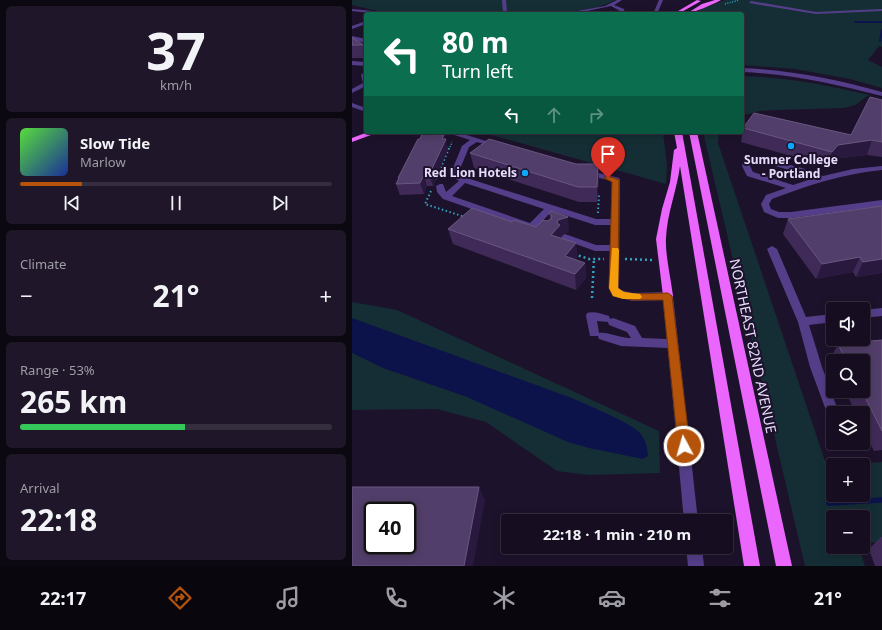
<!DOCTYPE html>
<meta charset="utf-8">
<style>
body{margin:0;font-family:"Noto Sans",sans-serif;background:#1f1729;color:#f1f3f6;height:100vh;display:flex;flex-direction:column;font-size:15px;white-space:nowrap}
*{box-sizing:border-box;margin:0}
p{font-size:13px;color:#9e9ca5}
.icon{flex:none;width:22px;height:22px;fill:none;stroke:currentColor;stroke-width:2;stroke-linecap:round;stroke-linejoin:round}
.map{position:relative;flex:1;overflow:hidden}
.drawer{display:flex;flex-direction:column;gap:6px;padding:6px;background:#0c0812;width:352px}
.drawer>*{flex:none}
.banner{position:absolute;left:12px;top:12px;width:380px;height:122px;border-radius:4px;box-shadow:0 2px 10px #0003,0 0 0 1px #352e3e;background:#0b6e4f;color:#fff;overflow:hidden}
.fabs{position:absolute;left:474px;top:302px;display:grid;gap:8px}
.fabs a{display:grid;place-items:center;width:44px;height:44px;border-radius:4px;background:#160e20;box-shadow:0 2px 10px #0003,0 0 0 1px #352e3e;font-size:20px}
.speed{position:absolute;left:12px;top:502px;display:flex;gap:8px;font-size:20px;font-weight:700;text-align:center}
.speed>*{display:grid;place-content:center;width:52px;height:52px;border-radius:50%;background:#160e20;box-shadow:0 2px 10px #0003,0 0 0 1px #352e3e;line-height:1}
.speed .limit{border:2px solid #111;border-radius:6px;background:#fff;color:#111}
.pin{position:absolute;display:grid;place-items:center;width:34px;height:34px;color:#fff;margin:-41px -17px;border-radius:50% 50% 50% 0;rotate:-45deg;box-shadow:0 0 4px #0007}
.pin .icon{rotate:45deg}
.me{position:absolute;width:44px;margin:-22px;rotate:354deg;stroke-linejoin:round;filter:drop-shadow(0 0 3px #0008)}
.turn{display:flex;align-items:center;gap:14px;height:84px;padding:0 12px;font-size:18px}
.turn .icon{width:52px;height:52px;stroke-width:2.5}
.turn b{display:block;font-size:28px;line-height:34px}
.lanes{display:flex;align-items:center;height:38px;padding:0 12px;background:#0003;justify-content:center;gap:20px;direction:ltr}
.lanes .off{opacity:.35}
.big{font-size:30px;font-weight:700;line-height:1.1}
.drawer .tile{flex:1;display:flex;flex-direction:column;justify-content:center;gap:6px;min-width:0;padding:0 14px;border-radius:6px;background:#1f1729}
.drawer .dial{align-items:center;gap:0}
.dial b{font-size:52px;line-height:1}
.song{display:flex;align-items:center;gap:12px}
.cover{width:48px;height:48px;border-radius:6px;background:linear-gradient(135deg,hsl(110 70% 55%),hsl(230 70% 35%))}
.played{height:4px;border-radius:2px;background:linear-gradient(90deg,#b45309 20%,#352e3e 20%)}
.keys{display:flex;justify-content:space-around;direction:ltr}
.heat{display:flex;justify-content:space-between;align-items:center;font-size:22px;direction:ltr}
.charge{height:6px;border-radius:3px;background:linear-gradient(90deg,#34c759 53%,#352e3e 0)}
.trip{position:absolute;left:149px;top:514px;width:232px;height:40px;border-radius:4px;background:#160e20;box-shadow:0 2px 10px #0003,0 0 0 1px #352e3e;font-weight:700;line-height:40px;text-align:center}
.tabs{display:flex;height:64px;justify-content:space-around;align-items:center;background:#09060d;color:#9e9ca5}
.tabs .icon{width:28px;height:28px}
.tabs .active{color:#b45309}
.tabs b{font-size:18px;color:#f1f3f6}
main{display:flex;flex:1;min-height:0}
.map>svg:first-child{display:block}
.green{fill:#152e35}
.water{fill:#0c134a}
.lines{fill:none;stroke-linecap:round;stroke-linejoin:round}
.stream-far1{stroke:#0c134a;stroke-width:2}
.stream{stroke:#0c134a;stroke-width:5.5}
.path-far2{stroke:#33a1bc;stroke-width:1.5;stroke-dasharray:1 1.5;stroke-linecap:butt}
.path-far1{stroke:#33a1bc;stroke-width:2;stroke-dasharray:1.5 2.5;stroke-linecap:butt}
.path{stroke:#33a1bc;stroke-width:2.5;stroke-dasharray:2 3;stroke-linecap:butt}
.minor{fill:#543e89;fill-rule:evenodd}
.major{fill:#eb66fc;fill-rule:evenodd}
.wall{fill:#402b58}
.shaded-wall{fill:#2a193f}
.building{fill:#523e6a;stroke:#6a5781;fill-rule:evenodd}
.route{fill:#b45309;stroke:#753606}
.slow{fill:#f59e0b}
.poi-dot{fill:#0ca6fb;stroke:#1d122b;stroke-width:1.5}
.labels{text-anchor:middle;stroke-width:4;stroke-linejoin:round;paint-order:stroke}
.far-poi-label{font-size:12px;font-weight:bold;fill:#e9ddfe;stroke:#1d122b}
.street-label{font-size:14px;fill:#e9ddfe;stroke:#1d122b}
</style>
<main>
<section class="drawer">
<div class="tile dial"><b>37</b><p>km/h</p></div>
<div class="tile">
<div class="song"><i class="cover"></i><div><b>Slow Tide</b><p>Marlow</p></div></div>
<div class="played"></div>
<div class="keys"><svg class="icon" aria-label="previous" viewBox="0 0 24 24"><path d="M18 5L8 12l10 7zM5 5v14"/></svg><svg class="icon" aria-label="pause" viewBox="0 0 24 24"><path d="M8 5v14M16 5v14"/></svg><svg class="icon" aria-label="next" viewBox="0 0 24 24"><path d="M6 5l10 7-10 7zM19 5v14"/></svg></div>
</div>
<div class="tile"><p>Climate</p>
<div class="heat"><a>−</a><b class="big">21°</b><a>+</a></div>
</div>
<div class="tile"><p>Range · 53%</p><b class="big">265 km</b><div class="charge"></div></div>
<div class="tile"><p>Arrival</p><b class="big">22:18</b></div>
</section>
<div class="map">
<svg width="530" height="566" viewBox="0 0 530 566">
<rect width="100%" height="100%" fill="#1d122b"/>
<path class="green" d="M0,0H263C235,17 169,12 136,11C99,11 62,12 25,11L0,5Z
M373,0H530V47L527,46L516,60L530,67V88L498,79L443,69L390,65V14H342L349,9Z
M390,76C433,77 475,85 517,95L503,105L492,108L426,110L407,111L390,116Z
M129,132H311L315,166L314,184Z
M351,132H367L366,143L475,467L481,466V495H511V465H496L530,462V542L511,543V517H481V547H507L513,566H453Z
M0,302L45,310L307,431L308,473L237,475L205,471L134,422L85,409L0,410Z"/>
<path class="water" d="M0,318L217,397C231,403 280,423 288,433C294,440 295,447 296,456L291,459L237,448L216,442L115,397L31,368L0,353Z"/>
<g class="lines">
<path class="stream-far1" d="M503,22H530
M528,41L530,30"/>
<path class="stream" d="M477,503L530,500"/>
<path class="path-far2" d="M373,4L387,0
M98,147L100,142"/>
<path class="path-far1" d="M84,179L98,146
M79,191L73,204L113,217
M246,213L247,194"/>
<path class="path" d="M222,254L237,259H252
M273,259L300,260
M240,298L242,258"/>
<path class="minor" d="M150,0H154L155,12H219L253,6L265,0H270L262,5L272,9L273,14H269L268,11L259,6L221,14H28L0,11V9L32,12H151Z
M307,0H311L305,14H301Z
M399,1L464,12L530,9V11L464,14L397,3Z
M14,21V24L0,29V26Z
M0,36L14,39V43L0,40Z
M0,61L14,62V66L0,65Z
M390,68C438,70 484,79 530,92V96C483,84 438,74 390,72Z
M14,70V86L0,93V89L11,83L9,75Z
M0,103L14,108V112L0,107Z
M93,132H105L150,146L146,148L125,142L117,147L106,174L115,178L244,219H259L260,181L231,174L230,172L234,170L267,178L268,180L267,288L269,290L280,293L316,292L320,293L321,296L346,521H332L316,348L269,346L247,339L246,336H238L234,316L235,313C242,311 250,314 257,316L258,319L261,318L283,326L290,338L315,339L311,300L280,301L261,296L257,288L258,251H243L210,239L208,237L213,234L244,245H258L259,225H243L200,211L183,229L180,230L91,199L85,192L84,186L88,184H91L94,192L107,181L98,175L110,146L118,140ZM113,183L192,209L178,223L100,196ZM245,321L256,322L257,325L275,332L279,338C269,338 253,331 247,333Z
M393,154H396L450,168L471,176L501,169L530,166V170C491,174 456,185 420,199L417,204L419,209L427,212H439L530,200V206L439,218H426L412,212L409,204L414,195L434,188L395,176L390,166ZM399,159L444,172L462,178L441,185L401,172L398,166Z
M420,246L425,249L454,317L481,314V322L457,325L470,367L487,413H481V419L477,417L475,413L458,367L446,322L415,249Z
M530,308V316L511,318V310Z
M334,547H350L352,566H336Z"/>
<path class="major" d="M345,0L349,1L326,14H321Z
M363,0H369C364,3 339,14 334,14L350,4Z
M16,132H27L0,142V138Z
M322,132H330L408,566H392L328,166C325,190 315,213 314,238C313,254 319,279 321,296L320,299H312L311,296L304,239L310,209L318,182L322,150L325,148Z
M337,132H345L440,566H424Z"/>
</g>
<path class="wall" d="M0,38L12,45L14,52V58H0Z
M530,100V157L515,155L481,159L475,166L389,142L391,128L499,135Z
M93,139L96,149L81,186H75L72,194L48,195L44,184L46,179V178Z
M118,153L247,179L245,202H227L122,168Z
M530,206V273L504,277L501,272L464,279L431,234L436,219Z
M197,213L217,232L209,235L210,239L224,243L225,259L224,260L233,263L234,278L224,290L101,244L96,229L160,222L184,227L198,219Z
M530,340V450L522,451L511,428V413H504L493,391H511V361H481V365L478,359L486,344Z
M529,537H530V566H523L517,549Z"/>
<path class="shaded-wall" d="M92,135L93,140L94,139L96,149L81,186L77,175L90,139Z
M520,140L515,155L481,159L475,166L480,152L486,145Z
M246,164L247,179L245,202V187Z
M72,175L75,186L72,194L68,183Z
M216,217L217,232L209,235L210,241L199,235L206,220Z
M224,243L225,259L215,272L213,256Z
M508,257L501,272L464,279L470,264Z
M530,259V273L504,277L511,262Z
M233,263L234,278L224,290L223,274Z
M127,487L133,500L121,566H112Z"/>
<path class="building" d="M0,38L12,45H0Z
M518,97L530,100V142L520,140L486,145L480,152L391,128L402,113L499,135Z
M70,134L92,135L90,139H94L77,175H72L68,183L44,184L47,178H46L66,139H68Z
M137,139L224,164H246L245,187H226L118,153Z
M530,206V259L511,262L508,257L470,264L436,219Z
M120,208L160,222L162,220L184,227L191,220L195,221L199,219L200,216L197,213L199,211L216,217L206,220L205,223L208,225L199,235L224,243L213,256L233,263L223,274L96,229Z
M530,340V431L510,391H511V361H494L486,344Z
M0,487H127L112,566H0ZM21,511H55V545H21Z"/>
<path class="route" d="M256,176L267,180L266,288L268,291L280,294L316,293L320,296L338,446L336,449L332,451L328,449L326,446L311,300H280L261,296L257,288L260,182L252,178Z"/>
<path class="slow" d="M260,248H266L267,250L266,288L272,292L288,294L290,297L288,299H271L261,296L257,288Z"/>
<g class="poi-dot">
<circle cx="439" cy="146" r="4"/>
<circle cx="173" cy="173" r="4"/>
</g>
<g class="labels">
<g class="far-poi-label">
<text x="439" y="164">Sumner College<tspan x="439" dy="14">- Portland</tspan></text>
<text x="165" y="177" text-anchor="end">Red Lion Hotels</text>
</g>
<g class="street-label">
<text transform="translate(401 346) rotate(78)" y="5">NORTHEAST 82ND AVENUE</text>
</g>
</g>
</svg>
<div class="fabs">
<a><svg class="icon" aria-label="sound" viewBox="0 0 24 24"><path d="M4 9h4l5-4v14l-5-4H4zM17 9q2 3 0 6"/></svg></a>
<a><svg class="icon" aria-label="search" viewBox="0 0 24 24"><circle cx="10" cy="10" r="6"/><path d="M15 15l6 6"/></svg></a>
<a><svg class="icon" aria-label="layers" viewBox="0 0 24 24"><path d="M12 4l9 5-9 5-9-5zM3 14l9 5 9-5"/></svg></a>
<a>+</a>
<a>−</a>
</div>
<div class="speed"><div class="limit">40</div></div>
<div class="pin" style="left:256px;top:178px;background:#d93025"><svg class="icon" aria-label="arrive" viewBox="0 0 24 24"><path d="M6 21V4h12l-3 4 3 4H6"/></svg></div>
<svg class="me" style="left:332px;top:446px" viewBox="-20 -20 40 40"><circle r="17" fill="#b45309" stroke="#fff" stroke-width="3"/><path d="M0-11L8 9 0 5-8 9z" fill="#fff"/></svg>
<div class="trip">22:18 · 1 min · 210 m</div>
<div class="banner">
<div class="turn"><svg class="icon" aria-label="left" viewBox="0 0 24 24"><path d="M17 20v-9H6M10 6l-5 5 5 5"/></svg><div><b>80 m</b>Turn left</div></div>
<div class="lanes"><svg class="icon" aria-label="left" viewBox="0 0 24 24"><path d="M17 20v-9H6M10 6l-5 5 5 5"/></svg><svg class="icon off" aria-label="ahead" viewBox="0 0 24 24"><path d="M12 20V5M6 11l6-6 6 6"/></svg><svg class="icon off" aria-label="right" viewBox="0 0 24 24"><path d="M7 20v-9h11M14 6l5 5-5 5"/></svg></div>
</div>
</div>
</main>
<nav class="tabs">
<b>22:17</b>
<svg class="icon active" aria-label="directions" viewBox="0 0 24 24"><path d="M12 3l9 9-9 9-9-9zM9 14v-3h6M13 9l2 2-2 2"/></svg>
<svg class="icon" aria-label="music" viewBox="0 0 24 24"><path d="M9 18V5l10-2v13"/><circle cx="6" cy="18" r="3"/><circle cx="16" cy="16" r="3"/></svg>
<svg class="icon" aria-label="phone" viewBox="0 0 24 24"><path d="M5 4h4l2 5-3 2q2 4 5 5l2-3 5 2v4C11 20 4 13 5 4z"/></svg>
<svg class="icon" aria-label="climate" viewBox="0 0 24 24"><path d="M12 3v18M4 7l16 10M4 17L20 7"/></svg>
<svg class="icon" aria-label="car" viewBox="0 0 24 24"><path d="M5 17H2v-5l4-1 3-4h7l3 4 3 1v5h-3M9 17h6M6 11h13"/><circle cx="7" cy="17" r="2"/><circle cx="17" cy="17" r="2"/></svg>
<svg class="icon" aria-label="filters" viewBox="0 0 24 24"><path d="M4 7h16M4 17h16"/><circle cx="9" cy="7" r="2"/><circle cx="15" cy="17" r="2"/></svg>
<b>21°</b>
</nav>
